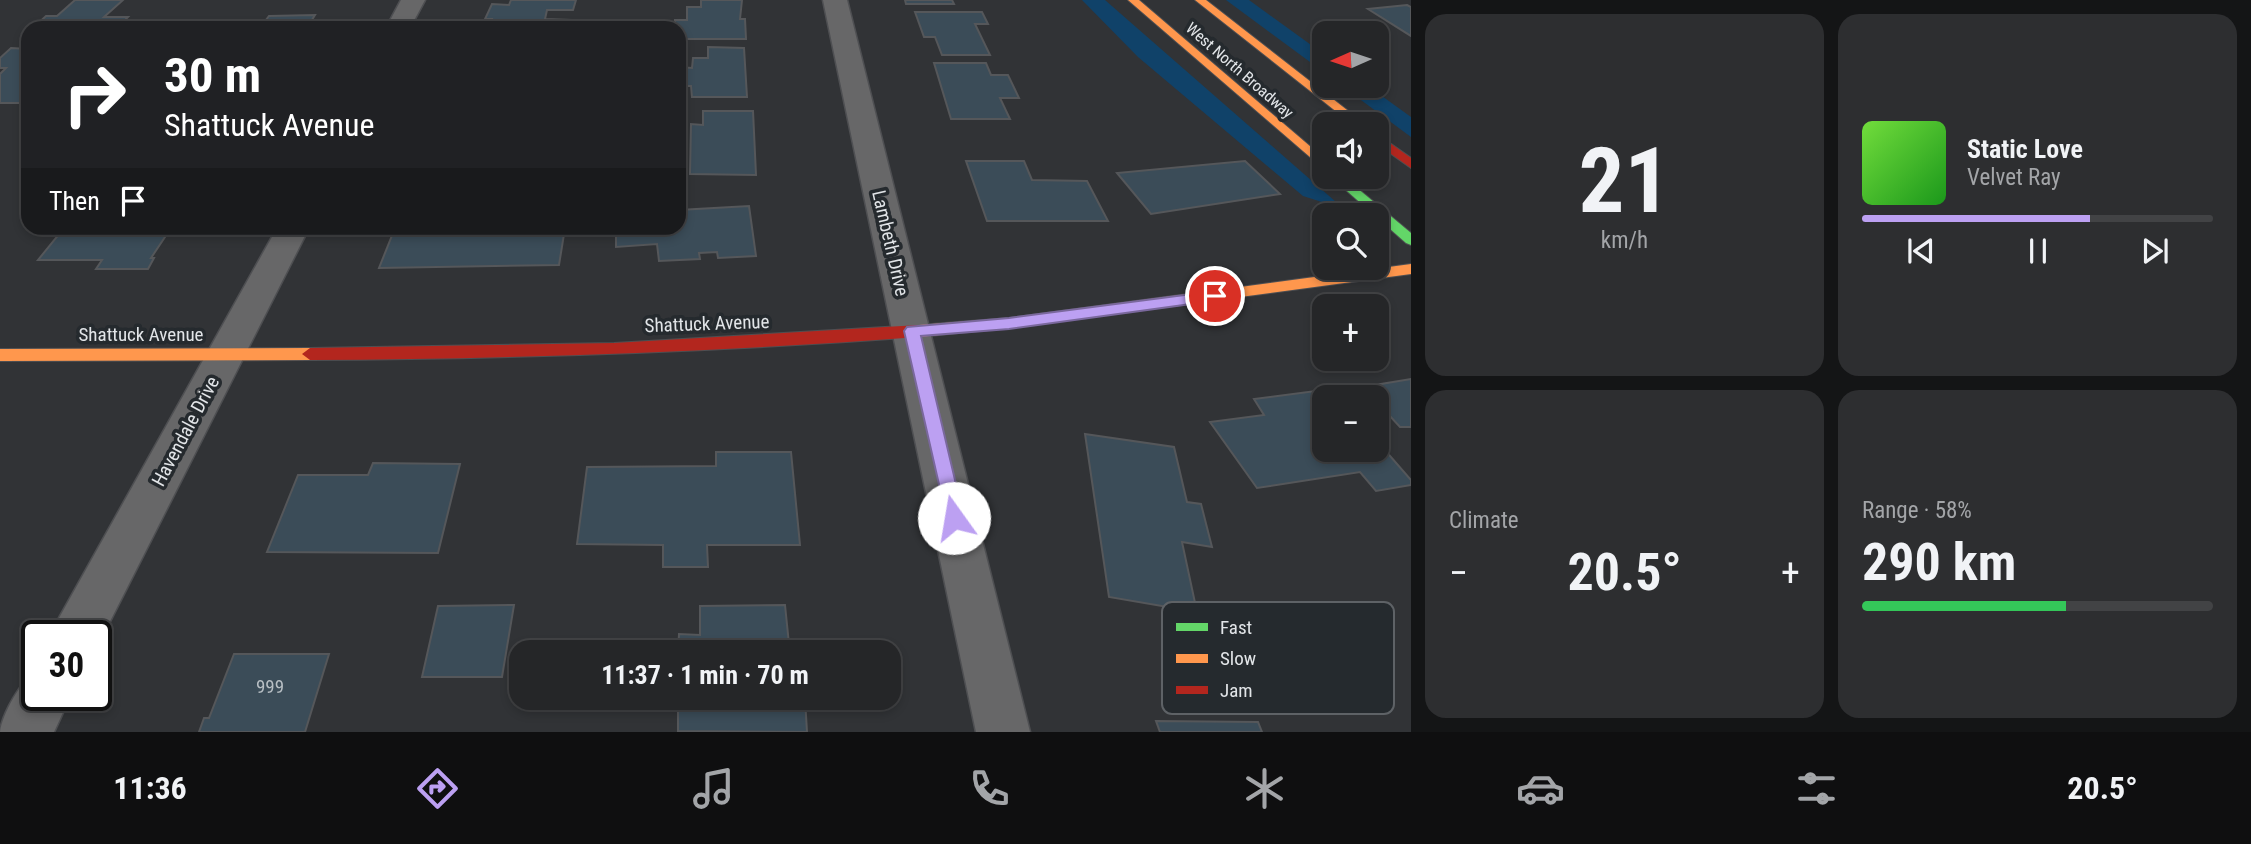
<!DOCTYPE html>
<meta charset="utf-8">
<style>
body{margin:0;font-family:"Roboto Condensed",sans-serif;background:#2d2e30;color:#f1f3f6;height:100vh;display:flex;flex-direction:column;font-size:26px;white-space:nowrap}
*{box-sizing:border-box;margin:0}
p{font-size:23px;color:#a3a5a8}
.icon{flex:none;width:38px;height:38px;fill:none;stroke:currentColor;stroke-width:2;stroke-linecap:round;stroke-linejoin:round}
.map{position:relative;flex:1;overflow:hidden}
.panel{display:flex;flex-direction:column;gap:14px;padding:14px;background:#141516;width:840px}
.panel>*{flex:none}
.hud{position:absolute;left:21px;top:21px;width:665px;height:214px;border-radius:21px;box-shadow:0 4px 10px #0003,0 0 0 2px #424345;background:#202124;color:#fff;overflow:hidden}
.needle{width:46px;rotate:267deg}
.tools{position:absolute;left:1312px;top:21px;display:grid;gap:14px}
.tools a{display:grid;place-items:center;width:77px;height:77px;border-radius:14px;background:#252628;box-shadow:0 4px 10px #0003,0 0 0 2px #424345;font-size:35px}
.speed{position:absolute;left:21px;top:620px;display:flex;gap:14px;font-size:35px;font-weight:700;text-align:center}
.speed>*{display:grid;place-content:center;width:91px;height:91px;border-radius:50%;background:#252628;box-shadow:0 4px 10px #0003,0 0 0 2px #424345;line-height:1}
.speed .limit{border:4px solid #111;border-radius:10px;background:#fff;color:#111}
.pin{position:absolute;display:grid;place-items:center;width:60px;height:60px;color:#fff;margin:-30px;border:4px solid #fff;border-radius:50%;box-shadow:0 2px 7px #0007}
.me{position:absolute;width:77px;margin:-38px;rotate:347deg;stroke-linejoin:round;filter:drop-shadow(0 0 5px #0008)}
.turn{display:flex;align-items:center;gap:24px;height:147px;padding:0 28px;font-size:32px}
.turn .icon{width:91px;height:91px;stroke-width:2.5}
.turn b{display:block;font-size:49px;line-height:60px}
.then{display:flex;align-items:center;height:66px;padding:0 28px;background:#0003;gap:14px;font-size:26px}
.big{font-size:52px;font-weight:700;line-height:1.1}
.panel .widget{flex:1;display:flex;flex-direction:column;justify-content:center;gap:10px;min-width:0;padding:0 24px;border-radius:21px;background:#2d2e30}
.panel .dial{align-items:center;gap:0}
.dial b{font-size:91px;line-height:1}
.song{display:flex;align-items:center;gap:21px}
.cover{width:84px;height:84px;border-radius:10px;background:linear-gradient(135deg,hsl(100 70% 55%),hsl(120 70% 35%))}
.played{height:7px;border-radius:4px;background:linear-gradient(90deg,#bca0f2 65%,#424345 65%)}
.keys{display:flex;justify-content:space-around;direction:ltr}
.heat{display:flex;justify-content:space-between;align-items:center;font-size:38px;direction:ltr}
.charge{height:10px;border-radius:5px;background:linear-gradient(90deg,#34c759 58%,#424345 0)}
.panel .tiles{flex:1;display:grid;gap:14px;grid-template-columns:repeat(2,1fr)}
.trip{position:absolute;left:509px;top:640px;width:392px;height:70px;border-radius:21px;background:#252628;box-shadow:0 4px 10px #0003,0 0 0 2px #424345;font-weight:700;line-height:70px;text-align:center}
.menu{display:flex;height:112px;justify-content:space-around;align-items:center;background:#0f0f10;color:#a3a5a8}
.menu .icon{width:49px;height:49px}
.menu .selected{color:#bca0f2}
.menu b{font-size:32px;color:#f1f3f6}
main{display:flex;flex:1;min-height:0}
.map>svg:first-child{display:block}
.green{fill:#104269}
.building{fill:#3b4c58;stroke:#55575a;stroke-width:2}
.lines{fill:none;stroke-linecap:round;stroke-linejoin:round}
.street-casing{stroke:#4e4f52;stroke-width:3}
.fast-casing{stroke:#4e4f52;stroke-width:2}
.slow-casing{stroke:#4e4f52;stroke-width:2}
.jam-casing{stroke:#4e4f52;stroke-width:2}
.street{fill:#676768;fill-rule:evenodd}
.fast{fill:#63d668;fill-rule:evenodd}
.slow{fill:#ff974d;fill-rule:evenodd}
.jam{fill:#b3261e;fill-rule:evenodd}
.route{fill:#bca0f2;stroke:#7a689d;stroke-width:2}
.labels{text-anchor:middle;stroke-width:7;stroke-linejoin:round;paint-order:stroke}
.far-street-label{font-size:16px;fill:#e2e5e8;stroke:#252a2e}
.street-label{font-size:19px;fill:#e2e5e8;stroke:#252a2e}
.near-number-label{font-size:19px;fill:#b8bfc4}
.key{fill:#252a2e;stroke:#5e6266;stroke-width:2}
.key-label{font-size:19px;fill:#e2e5e8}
</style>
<main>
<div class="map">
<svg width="1411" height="732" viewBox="0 0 1411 732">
<rect width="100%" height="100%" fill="#313336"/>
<path class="green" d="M1082,0H1105L1344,209L1303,196L1138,57Z
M1226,0H1249L1325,55V73Z
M1342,86H1368L1411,117V137Z"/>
<path class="building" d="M75,0H123L104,17H128L117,28H33L46,16H57Z
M511,0H576L573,10H547L545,19L571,20L569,28H481L490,26L492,19H485L492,4L509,5Z
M701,0H742L740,19H745L746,39H679V28H675V20H687V7H701Z
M905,0H952L954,4H906Z
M1407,5L1411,7V36L1368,9Z
M915,12H982L988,24H975L990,55H942L935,37H924Z
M315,15L307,28H260L269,16Z
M708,47L744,48L747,97H692L691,86H679V67L692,68L693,58H708Z
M11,48L28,49V99L23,103H0V74L6,68H0V58Z
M934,63H986L991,75H1008L1019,98H1000L1010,119H951Z
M703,111H753L756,175L690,174L691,124L703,125Z
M966,161H1024L1032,180L1087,181L1108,221H987Z
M1245,161L1280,194L1151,214L1117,173Z
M749,206L756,256L718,258L717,252L699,253L700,259L659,261L657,244L616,247V228H679V210Z
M64,228H171L151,258H154L148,269H96L102,260H38Z
M395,228H565L559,265L379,268Z
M1411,379V427H1400L1377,402V397H1373L1363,387Z
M1331,389L1339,397H1325V450H1377V441L1411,480V485L1376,491L1360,472L1257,488L1210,422L1264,415L1254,399Z
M1085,434L1174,447L1187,502L1201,504L1212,547L1182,542L1197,612L1109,597Z
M716,452H791L800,545H707L708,567H663V545L577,544L587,467L716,466Z
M373,463L460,464L438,553L267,552L298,475H368Z
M514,605L502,677H422L438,606Z
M785,605L789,644L802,643L803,653H678L679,634L700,635V606Z
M234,654H329L305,732H199L204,718H209Z
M678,698H805L807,732L678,731Z
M1156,721L1258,722L1262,732H1160Z"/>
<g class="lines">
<g class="street-casing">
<path id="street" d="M401,0H425L410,28H386Z
M823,0H847L1030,732H976Z
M277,228H309L96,649V635H52L59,618Z
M37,672V695H71L54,732H0C2,715 21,679 37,672Z"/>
</g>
<g class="fast-casing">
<path id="fast" d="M1331,177H1344L1411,233V245L1406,243Z"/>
</g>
<g class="slow-casing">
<path id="slow" d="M1128,0H1139L1325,159V170Z
M1195,0H1206L1365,124H1352Z
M1411,264V274L1009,328L919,337L911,331L919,325L1009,318Z
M310,348L318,354L310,360L0,361V349Z"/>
</g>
<g class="jam-casing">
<path id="jam" d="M1377,134L1411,158V168L1377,144Z
M919,325L927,331L919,337C716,352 513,359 310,360L302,354L310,348L614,343Z"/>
</g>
<use href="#street" class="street"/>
<use href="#fast" class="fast"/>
<use href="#slow" class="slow"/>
<use href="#jam" class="jam"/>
</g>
<path class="route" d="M1215,291L1220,292L1223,296L1220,300L1009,329L921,336L964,518L961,524L954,527L948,524L904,331L907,327L1009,318Z"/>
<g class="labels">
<g class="far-street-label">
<text transform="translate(1240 70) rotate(41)" y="6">West North Broadway</text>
</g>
<g class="street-label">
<text transform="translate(891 243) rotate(77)" y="7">Lambeth Drive</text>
<text transform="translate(707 323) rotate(-2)" y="7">Shattuck Avenue</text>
<text x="141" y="341">Shattuck Avenue</text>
<text transform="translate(185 431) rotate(-62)" y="7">Havendale Drive</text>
</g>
<g class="near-number-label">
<text x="270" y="693">999</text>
</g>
</g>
<rect x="1162" y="602" width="232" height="112" rx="10" class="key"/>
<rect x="1176" y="623" width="32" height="8" fill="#63d668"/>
<rect x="1176" y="654" width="32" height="9" fill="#ff974d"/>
<rect x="1176" y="686" width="32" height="8" fill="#b3261e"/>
<g class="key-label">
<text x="1220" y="634">Fast</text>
<text x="1220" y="665">Slow</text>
<text x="1220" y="697">Jam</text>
</g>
</svg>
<div class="tools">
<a><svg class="needle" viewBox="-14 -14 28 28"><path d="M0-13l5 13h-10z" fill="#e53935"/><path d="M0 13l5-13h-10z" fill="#a3a5a8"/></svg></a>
<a><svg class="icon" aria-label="sound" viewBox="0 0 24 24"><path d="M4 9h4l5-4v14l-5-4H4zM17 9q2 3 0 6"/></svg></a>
<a><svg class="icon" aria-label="search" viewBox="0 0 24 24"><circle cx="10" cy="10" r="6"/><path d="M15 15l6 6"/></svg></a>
<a>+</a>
<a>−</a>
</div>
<div class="speed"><div class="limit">30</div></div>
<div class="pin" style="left:1215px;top:296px;background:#d93025"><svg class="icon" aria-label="arrive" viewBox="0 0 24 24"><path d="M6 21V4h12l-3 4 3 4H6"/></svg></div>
<svg class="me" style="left:954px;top:518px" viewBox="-20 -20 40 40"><circle r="19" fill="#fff"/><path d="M0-13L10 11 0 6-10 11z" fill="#bca0f2"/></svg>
<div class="trip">11:37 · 1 min · 70 m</div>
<div class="hud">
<div class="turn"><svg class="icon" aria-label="right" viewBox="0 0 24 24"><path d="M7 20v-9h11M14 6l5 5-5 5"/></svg><div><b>30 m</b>Shattuck Avenue</div></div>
<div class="then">Then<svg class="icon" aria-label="arrive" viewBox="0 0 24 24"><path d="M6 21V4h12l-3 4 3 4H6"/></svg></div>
</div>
</div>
<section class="panel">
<div class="tiles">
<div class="widget dial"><b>21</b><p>km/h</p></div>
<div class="widget">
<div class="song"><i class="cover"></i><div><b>Static Love</b><p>Velvet Ray</p></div></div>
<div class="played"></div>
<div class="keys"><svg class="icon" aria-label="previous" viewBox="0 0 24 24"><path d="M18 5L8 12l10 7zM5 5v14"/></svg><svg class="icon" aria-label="pause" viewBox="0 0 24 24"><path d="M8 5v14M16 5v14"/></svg><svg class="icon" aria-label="next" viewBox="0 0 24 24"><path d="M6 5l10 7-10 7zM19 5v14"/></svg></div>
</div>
<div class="widget"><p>Climate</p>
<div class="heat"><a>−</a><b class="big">20.5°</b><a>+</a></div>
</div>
<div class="widget"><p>Range · 58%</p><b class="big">290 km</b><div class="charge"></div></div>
</div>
</section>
</main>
<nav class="menu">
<b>11:36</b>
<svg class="icon selected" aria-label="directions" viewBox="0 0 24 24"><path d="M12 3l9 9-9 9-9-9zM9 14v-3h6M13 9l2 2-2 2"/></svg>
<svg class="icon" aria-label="music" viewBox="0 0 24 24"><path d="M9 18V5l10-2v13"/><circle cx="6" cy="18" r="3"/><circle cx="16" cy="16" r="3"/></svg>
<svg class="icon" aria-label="phone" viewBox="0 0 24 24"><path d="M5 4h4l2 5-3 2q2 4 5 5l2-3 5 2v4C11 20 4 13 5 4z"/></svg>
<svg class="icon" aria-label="climate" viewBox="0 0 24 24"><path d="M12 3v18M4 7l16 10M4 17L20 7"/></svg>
<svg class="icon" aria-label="car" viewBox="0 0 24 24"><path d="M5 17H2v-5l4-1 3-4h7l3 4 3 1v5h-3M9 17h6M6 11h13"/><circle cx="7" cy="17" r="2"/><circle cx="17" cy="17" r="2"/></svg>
<svg class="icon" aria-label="filters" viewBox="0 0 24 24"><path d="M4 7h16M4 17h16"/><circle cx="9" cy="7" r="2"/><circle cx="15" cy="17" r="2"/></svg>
<b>20.5°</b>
</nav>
